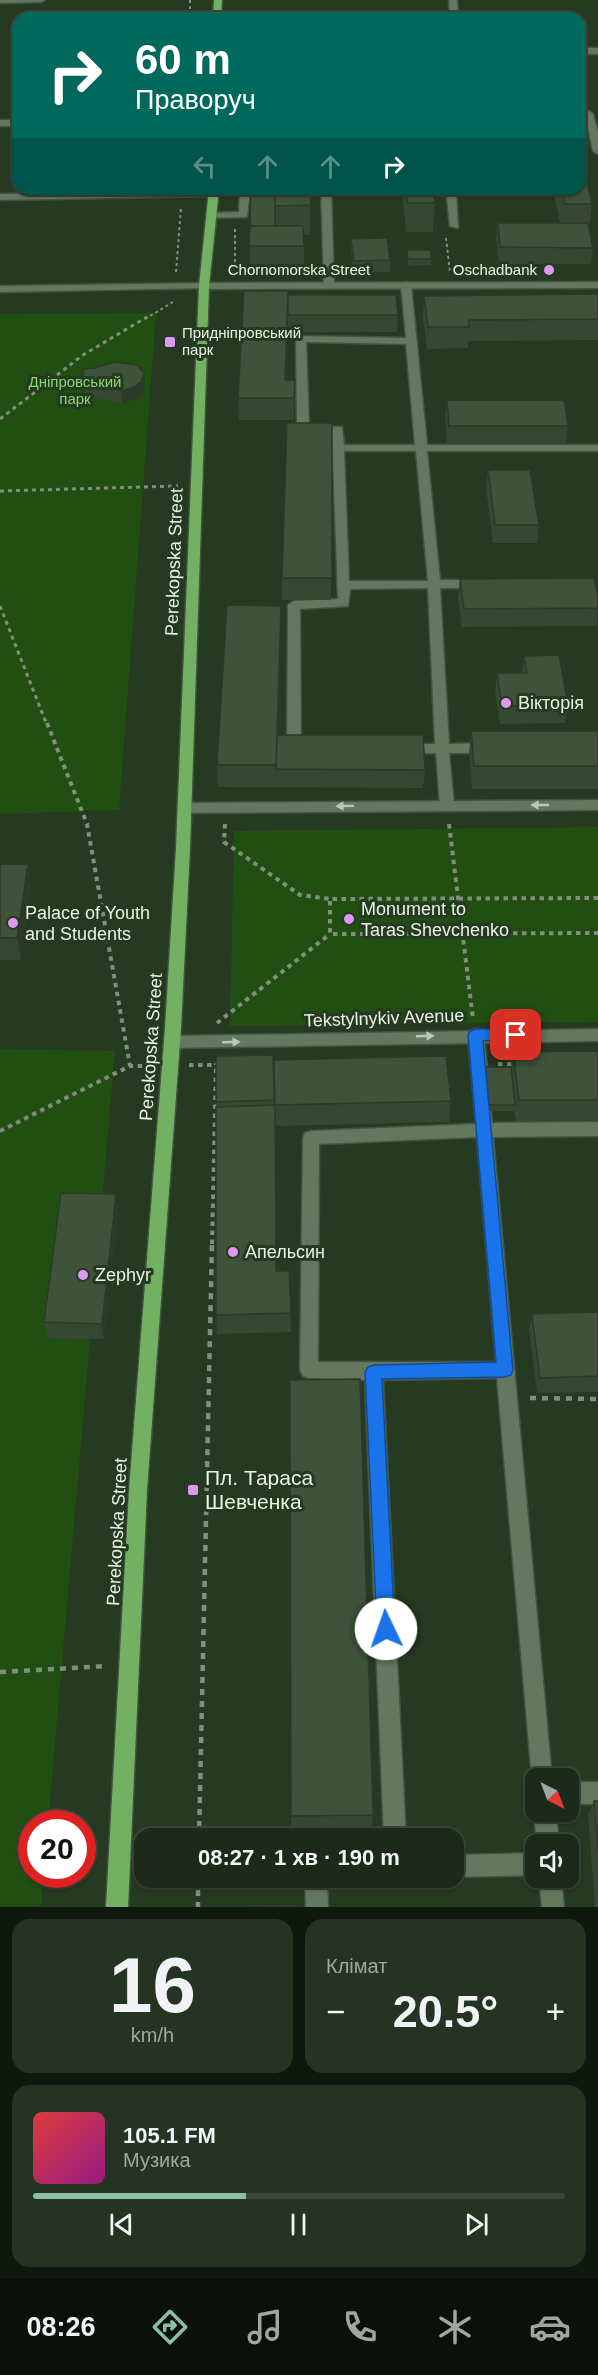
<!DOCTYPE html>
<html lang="uk">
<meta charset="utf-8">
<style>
body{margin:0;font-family:Arial,sans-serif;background:#253322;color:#f1f3f6;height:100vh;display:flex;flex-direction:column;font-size:22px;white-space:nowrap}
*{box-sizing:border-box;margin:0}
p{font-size:20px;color:#a0a7a2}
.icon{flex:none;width:33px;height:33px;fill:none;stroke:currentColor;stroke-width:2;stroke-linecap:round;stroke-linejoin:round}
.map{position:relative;height:1907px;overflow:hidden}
.panel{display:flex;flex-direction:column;gap:12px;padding:12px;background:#0f180e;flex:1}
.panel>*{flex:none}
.banner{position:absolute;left:12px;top:12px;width:574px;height:183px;border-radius:18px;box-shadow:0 2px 4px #0004,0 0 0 2px #3a4738;background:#00695c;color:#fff;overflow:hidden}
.needle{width:39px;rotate:138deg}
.controls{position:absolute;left:525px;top:1768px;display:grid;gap:12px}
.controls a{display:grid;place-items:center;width:54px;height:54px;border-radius:12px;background:#1c2b19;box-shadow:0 2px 4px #0004,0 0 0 2px #3a4738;font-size:30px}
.speed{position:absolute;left:18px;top:1810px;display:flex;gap:12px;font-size:30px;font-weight:700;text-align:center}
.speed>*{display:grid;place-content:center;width:78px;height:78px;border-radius:50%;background:#1c2b19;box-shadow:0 2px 4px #0004,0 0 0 2px #3a4738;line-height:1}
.speed .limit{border:9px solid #d22;background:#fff;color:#111}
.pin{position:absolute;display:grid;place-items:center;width:51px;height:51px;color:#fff;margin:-26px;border-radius:12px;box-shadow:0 3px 9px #0006}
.me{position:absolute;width:66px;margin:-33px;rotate:357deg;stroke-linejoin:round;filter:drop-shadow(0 0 4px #0008)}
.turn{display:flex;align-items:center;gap:21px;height:126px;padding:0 24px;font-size:27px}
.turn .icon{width:78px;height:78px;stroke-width:2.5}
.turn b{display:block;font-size:42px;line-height:51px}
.lanes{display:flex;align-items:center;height:57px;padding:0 24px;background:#0003;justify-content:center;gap:30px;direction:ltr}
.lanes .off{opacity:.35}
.big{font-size:45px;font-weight:800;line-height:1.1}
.panel .widget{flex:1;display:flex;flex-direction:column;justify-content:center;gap:9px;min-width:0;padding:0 21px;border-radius:18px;background:#253322}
.panel .dial{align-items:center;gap:0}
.dial b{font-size:78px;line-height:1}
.song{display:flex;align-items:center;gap:18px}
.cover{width:72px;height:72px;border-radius:9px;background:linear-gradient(135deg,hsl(0 70% 55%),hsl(310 70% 35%))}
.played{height:6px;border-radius:3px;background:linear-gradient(90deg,#8abfa5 40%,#3a4738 40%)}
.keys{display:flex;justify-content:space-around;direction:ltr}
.heat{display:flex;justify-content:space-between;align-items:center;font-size:33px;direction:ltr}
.panel .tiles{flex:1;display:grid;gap:12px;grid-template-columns:1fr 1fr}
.widget:last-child{grid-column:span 2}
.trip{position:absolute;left:134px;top:1828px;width:330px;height:60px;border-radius:18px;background:#1c2b19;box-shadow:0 2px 4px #0004,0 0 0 2px #3a4738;font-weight:800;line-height:60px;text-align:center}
.menu{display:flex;height:96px;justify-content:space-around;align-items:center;background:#0b110a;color:#a0a7a2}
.menu .icon{width:42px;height:42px}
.menu .active{color:#8abfa5}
.menu b{font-size:27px;color:#f1f3f6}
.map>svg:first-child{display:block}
.green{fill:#214f12}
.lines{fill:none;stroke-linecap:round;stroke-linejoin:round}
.service-casing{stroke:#42533e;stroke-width:3}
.minor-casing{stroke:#42533e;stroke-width:3}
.tertiary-casing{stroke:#42533e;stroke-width:3}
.primary-casing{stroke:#42533e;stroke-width:3}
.path-far3{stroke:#81907c;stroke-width:2;stroke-dasharray:3 3;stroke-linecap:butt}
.path-far2{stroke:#81907c;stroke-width:3;stroke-dasharray:4 4;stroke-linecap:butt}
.path-far1{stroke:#81907c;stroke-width:4;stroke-dasharray:4.5 4.5;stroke-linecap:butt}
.path{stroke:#81907c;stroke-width:4.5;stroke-dasharray:6 6;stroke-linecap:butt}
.service{fill:#63785e;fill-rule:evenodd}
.minor{fill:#63785e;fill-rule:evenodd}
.tertiary{fill:#63785e;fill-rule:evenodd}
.primary{fill:#73b162;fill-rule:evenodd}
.wall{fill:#364732}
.shaded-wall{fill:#2c3a29}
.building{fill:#3f533a;stroke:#2c3a29;stroke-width:1.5}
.oneway{fill:#b9c9b6}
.route{fill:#1a73e8;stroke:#114b97;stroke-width:1.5}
.poi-dot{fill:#df98f1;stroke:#263921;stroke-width:2}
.labels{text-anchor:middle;stroke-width:6;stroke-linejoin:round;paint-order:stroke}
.far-street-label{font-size:15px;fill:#e8f4e5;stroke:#263921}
.far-poi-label{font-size:15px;fill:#e8f4e5;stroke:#263921;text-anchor:end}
.far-park-label{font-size:15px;fill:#8ad675;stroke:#263921}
.street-label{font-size:18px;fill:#e8f4e5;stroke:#263921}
.poi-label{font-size:18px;fill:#e8f4e5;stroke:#263921;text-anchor:start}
.near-poi-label{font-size:21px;fill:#e8f4e5;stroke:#263921;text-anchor:start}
</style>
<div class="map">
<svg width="598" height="1907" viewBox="0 0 598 1907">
<rect width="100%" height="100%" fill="#263921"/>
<path class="green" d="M156,313L119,810L0,814V314Z
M598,827V1022L230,1026L234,831Z
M0,1049L115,1051L48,1824H32V1875H43L41,1907H0Z"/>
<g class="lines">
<g class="service-casing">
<path id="service" d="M240,189H250L247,217L209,218V214L212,213L239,212Z
M321,189H331L334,285L329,288L324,285Z
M446,189H456L458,228L450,226Z
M406,282L411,285L427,445H598V451H427L440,580H478L484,584L478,588H440L449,744L490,743L497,748L490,753H449L454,805L447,810L440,805L436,753L403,754L396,749L403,744H435L428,588L350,589L348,606L300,609L301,747L305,751L298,756L289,754L287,751L288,605L294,601L338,599L332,432H303L297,429L296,339L301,336L406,338L401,285ZM306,342L406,344L415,445H344L342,427L309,426ZM344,451H416L428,581H349Z
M476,1029L482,1031L484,1035L492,1123L598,1122V1136L493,1137L552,1779H536V1787L532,1779L497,1378L383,1380L406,1839H384L365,1380L309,1378L303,1376L300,1370L303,1138L305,1133L311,1131L476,1124L468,1035L470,1031ZM477,1137L496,1362H318L319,1144Z
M568,1782H598V1804H568Z
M536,1809V1812H556L559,1845H537L534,1812Z
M536,1853V1875L453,1877V1855Z
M305,1878H327L328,1907H306Z
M539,1878H561L564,1907H542Z"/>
</g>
<g class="minor-casing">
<path id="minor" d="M0,0H45L41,2L0,3Z
M449,0H457L458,18H450Z
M580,48H598V54H580Z
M589,111L593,114L598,132V154L593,151L585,114Z
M0,120H18V126H0Z
M217,191L219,193L214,196L0,200V194Z
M204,283L209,286L208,288L0,292V286Z
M598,800V810L184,813L177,808L184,803Z
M598,1029V1041L172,1048L166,1046L164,1042L166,1038L172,1036Z"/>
</g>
<g class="tertiary-casing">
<path id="tertiary" d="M598,282V288L204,289L199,286L204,283Z"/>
</g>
<g class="primary-casing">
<path id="primary" d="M214,0H222L221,18H213Z
M209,189H219L209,286L190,848L181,1028L147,1490L128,1907H106L129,1490L165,1028L176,848L199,286Z"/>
</g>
<path class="path-far3" d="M190,0V18
M235,229V269
M446,238L450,272
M176,272L181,208
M145,319L173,302"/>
<path class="path-far2" d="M0,419L83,355L147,317
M0,491L178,486
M0,606L47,725"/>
<path class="path-far1" d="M47,723L87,824L130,1066
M225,824L224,842L300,895L330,899
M449,824L473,1019
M598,898L330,899V934L598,933
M217,1023L330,934
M498,1064H515
M189,1065H216V1063
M0,1131L130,1066H152
M212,1244L216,1065H221"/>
<path class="path" d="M530,1398L598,1399
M0,1672L107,1666
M199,1839L212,1243
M198,1878V1907"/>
<use href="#service" class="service"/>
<use href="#minor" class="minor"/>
<use href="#tertiary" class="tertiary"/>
<use href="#primary" class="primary"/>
</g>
<path class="wall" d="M251,189H310V235H304V267H250Z
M402,189H433L435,203L433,232H406Z
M553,189H580L592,204L589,228L593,248L591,264H499L496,239L498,223H560Z
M351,239L390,260V272L354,273L351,251Z
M407,250L432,259L431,265L408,266Z
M598,294V340L468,341V348L427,349L423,317L424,296Z
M288,295L398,315L397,332H288V314L286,380H295L294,420H239L238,398Z
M96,368L145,386L142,395L137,399L122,403L98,399H86L83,369Z
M447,400L568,426L566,443H447L445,418Z
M332,423L331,600H282V578Z
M488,470L539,525L537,543H493L486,488Z
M460,579L598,597L597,626L462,627L458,597Z
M281,628L278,735L425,770L423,788L218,787L217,765Z
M524,656L568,705L565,723L500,724L495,691L497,673H522Z
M471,731H598V789H472L469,753Z
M0,864L31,886L21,960H0Z
M598,1051V1121H516L514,1110V1111H488L485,1073V1067H511L513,1052Z
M273,1060L451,1101L449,1122L275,1126L276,1271H289L291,1332L217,1334L216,1315V1102Z
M116,1194L118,1211L104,1339L47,1338L44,1322Z
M598,1312V1392L537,1393L529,1330L532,1314Z
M290,1380L373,1815L372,1829L291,1830Z
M594,1801H598V1907H595L588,1815Z"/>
<path class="shaded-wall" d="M288,291V312L285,401V380Z
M144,373L145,386L142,395L137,399L122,403L121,391Z
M281,606V628L276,769Z
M28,864L31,886L21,960L17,938Z
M116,1194L118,1211L104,1339L102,1324Z"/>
<path class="building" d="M580,152L592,204H565L562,189H580Z
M251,189H275V226H250Z
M275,189H310L311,205L275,206Z
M406,189H433L435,203H407Z
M498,223H588L593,248L500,247Z
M250,226H303L304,246H249Z
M387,238L390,260L354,261L351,239Z
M407,250H430L432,259H408Z
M244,291H288L285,380H295L294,398H238Z
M598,294V319L469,320V327H428L424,296Z
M288,295H396L398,315H288Z
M114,362L137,365L144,373L141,382L136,386L121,391L97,386L85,387L83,369L96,368Z
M447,400H564L568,426H449Z
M287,423H332V578H282Z
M488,470H530L539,525H495Z
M594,578L598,597V608L464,609L460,579Z
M227,605L281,606L276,765H217Z
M559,655L568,705L502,706L497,673H527L524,656Z
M471,731H598V766H474Z
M277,735H423L425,770L276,769Z
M0,864H28L17,938H0Z
M598,1051V1100H519L513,1052Z
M273,1055L274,1100L216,1102V1056Z
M446,1056L451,1101L275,1105L274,1060Z
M485,1067H511L515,1105H489Z
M275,1105L276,1271H289L291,1313L216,1315V1107Z
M61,1193L116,1194L102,1324L44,1322Z
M598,1312V1376L540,1378L532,1314Z
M360,1379L373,1815L291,1816L290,1380Z
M594,1801H598V1853Z
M296,1905V1907H203Z"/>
<defs><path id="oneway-solid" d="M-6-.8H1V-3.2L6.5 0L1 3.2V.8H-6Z" transform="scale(1.5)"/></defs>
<g class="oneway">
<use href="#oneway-solid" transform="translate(540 805) rotate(180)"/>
<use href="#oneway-solid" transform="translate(345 806) rotate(179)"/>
<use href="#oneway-solid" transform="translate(425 1036) rotate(-2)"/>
<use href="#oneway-solid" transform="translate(231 1042) rotate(-2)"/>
</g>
<path class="route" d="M476,1029H516L521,1031L523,1035L521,1039L516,1040L483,1041L513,1370L511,1375L505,1377L382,1379L395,1629L392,1635L386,1638L379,1635L377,1629L365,1372L368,1367L374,1365L496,1362L468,1035L470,1031Z"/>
<g class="poi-dot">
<circle cx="549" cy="270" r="6"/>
<rect x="164" y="336" width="12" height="12" rx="3"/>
<circle cx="506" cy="703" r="6"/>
<circle cx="349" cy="919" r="6"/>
<circle cx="13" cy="923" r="6"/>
<circle cx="233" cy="1252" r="6"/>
<circle cx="83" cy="1275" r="6"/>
<rect x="187" y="1484" width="12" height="12" rx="3"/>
</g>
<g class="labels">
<g class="far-street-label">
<text x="299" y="275">Chornomorska Street</text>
</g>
<g class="far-poi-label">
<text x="537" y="275">Oschadbank</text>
<text x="182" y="338" text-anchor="start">Придніпровський<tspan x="182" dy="17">парк</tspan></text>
</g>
<g class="far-park-label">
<text x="75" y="387">Дніпровський<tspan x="75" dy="17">парк</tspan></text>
</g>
<g class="street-label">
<text transform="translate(174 562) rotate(-88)" y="6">Perekopska Street</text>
<text transform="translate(384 1018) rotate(-2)" y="6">Tekstylnykiv Avenue</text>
<text transform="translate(151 1047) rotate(-86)" y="6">Perekopska Street</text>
<text transform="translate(117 1532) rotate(-87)" y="6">Perekopska Street</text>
</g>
<g class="poi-label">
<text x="518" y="709">Вікторія</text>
<text x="361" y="915">Monument to<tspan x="361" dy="21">Taras Shevchenko</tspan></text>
<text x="25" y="919">Palace of Youth<tspan x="25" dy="21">and Students</tspan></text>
<text x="245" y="1258">Апельсин</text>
<text x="95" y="1281">Zephyr</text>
</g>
<g class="near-poi-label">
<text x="205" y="1485">Пл. Тараса<tspan x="205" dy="24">Шевченка</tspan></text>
</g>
</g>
</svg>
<div class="controls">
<a><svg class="needle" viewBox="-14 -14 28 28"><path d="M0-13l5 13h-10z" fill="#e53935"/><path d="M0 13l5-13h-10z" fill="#a0a7a2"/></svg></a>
<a><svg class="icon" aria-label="sound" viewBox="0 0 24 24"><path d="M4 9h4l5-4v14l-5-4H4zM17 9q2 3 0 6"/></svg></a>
</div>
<div class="speed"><div class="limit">20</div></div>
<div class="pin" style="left:516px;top:1035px;background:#d93025"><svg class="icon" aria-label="arrive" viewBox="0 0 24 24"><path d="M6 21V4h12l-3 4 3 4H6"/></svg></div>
<svg class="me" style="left:386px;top:1629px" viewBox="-20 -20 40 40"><circle r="19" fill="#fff"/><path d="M0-13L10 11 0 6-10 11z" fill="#1a73e8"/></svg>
<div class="trip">08:27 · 1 хв · 190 m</div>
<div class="banner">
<div class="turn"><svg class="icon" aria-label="right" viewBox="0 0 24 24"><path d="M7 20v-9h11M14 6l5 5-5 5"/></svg><div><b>60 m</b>Праворуч</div></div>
<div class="lanes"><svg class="icon off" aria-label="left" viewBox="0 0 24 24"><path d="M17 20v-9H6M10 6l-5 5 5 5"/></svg><svg class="icon off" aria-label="ahead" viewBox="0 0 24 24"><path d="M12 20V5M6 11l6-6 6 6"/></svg><svg class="icon off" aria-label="ahead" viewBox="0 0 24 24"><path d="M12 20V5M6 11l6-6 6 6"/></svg><svg class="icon" aria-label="right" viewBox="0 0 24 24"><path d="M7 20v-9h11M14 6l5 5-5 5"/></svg></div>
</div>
</div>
<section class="panel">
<div class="tiles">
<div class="widget dial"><b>16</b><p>km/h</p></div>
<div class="widget"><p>Клімат</p>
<div class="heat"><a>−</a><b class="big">20.5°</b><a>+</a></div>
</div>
<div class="widget">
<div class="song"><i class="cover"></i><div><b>105.1 FM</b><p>Музика</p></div></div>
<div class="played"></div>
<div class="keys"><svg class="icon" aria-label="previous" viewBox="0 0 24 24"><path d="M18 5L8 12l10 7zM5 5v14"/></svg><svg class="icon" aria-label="pause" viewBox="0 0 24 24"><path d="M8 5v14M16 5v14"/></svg><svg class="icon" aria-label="next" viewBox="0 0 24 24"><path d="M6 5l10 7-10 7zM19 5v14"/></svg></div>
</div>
</div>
</section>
<nav class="menu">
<b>08:26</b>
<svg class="icon active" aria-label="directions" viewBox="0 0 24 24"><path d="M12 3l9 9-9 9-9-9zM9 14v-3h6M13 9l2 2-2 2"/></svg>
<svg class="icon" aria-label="music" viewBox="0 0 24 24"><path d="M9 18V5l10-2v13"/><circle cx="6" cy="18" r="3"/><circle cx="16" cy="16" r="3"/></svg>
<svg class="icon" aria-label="phone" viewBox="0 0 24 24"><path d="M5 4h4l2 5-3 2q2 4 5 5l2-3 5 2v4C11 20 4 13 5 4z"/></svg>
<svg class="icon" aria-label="climate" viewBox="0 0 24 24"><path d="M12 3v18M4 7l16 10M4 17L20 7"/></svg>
<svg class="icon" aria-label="car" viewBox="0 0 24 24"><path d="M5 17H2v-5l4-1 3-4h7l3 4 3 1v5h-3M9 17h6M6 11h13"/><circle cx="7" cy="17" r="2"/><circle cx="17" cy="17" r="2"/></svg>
</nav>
